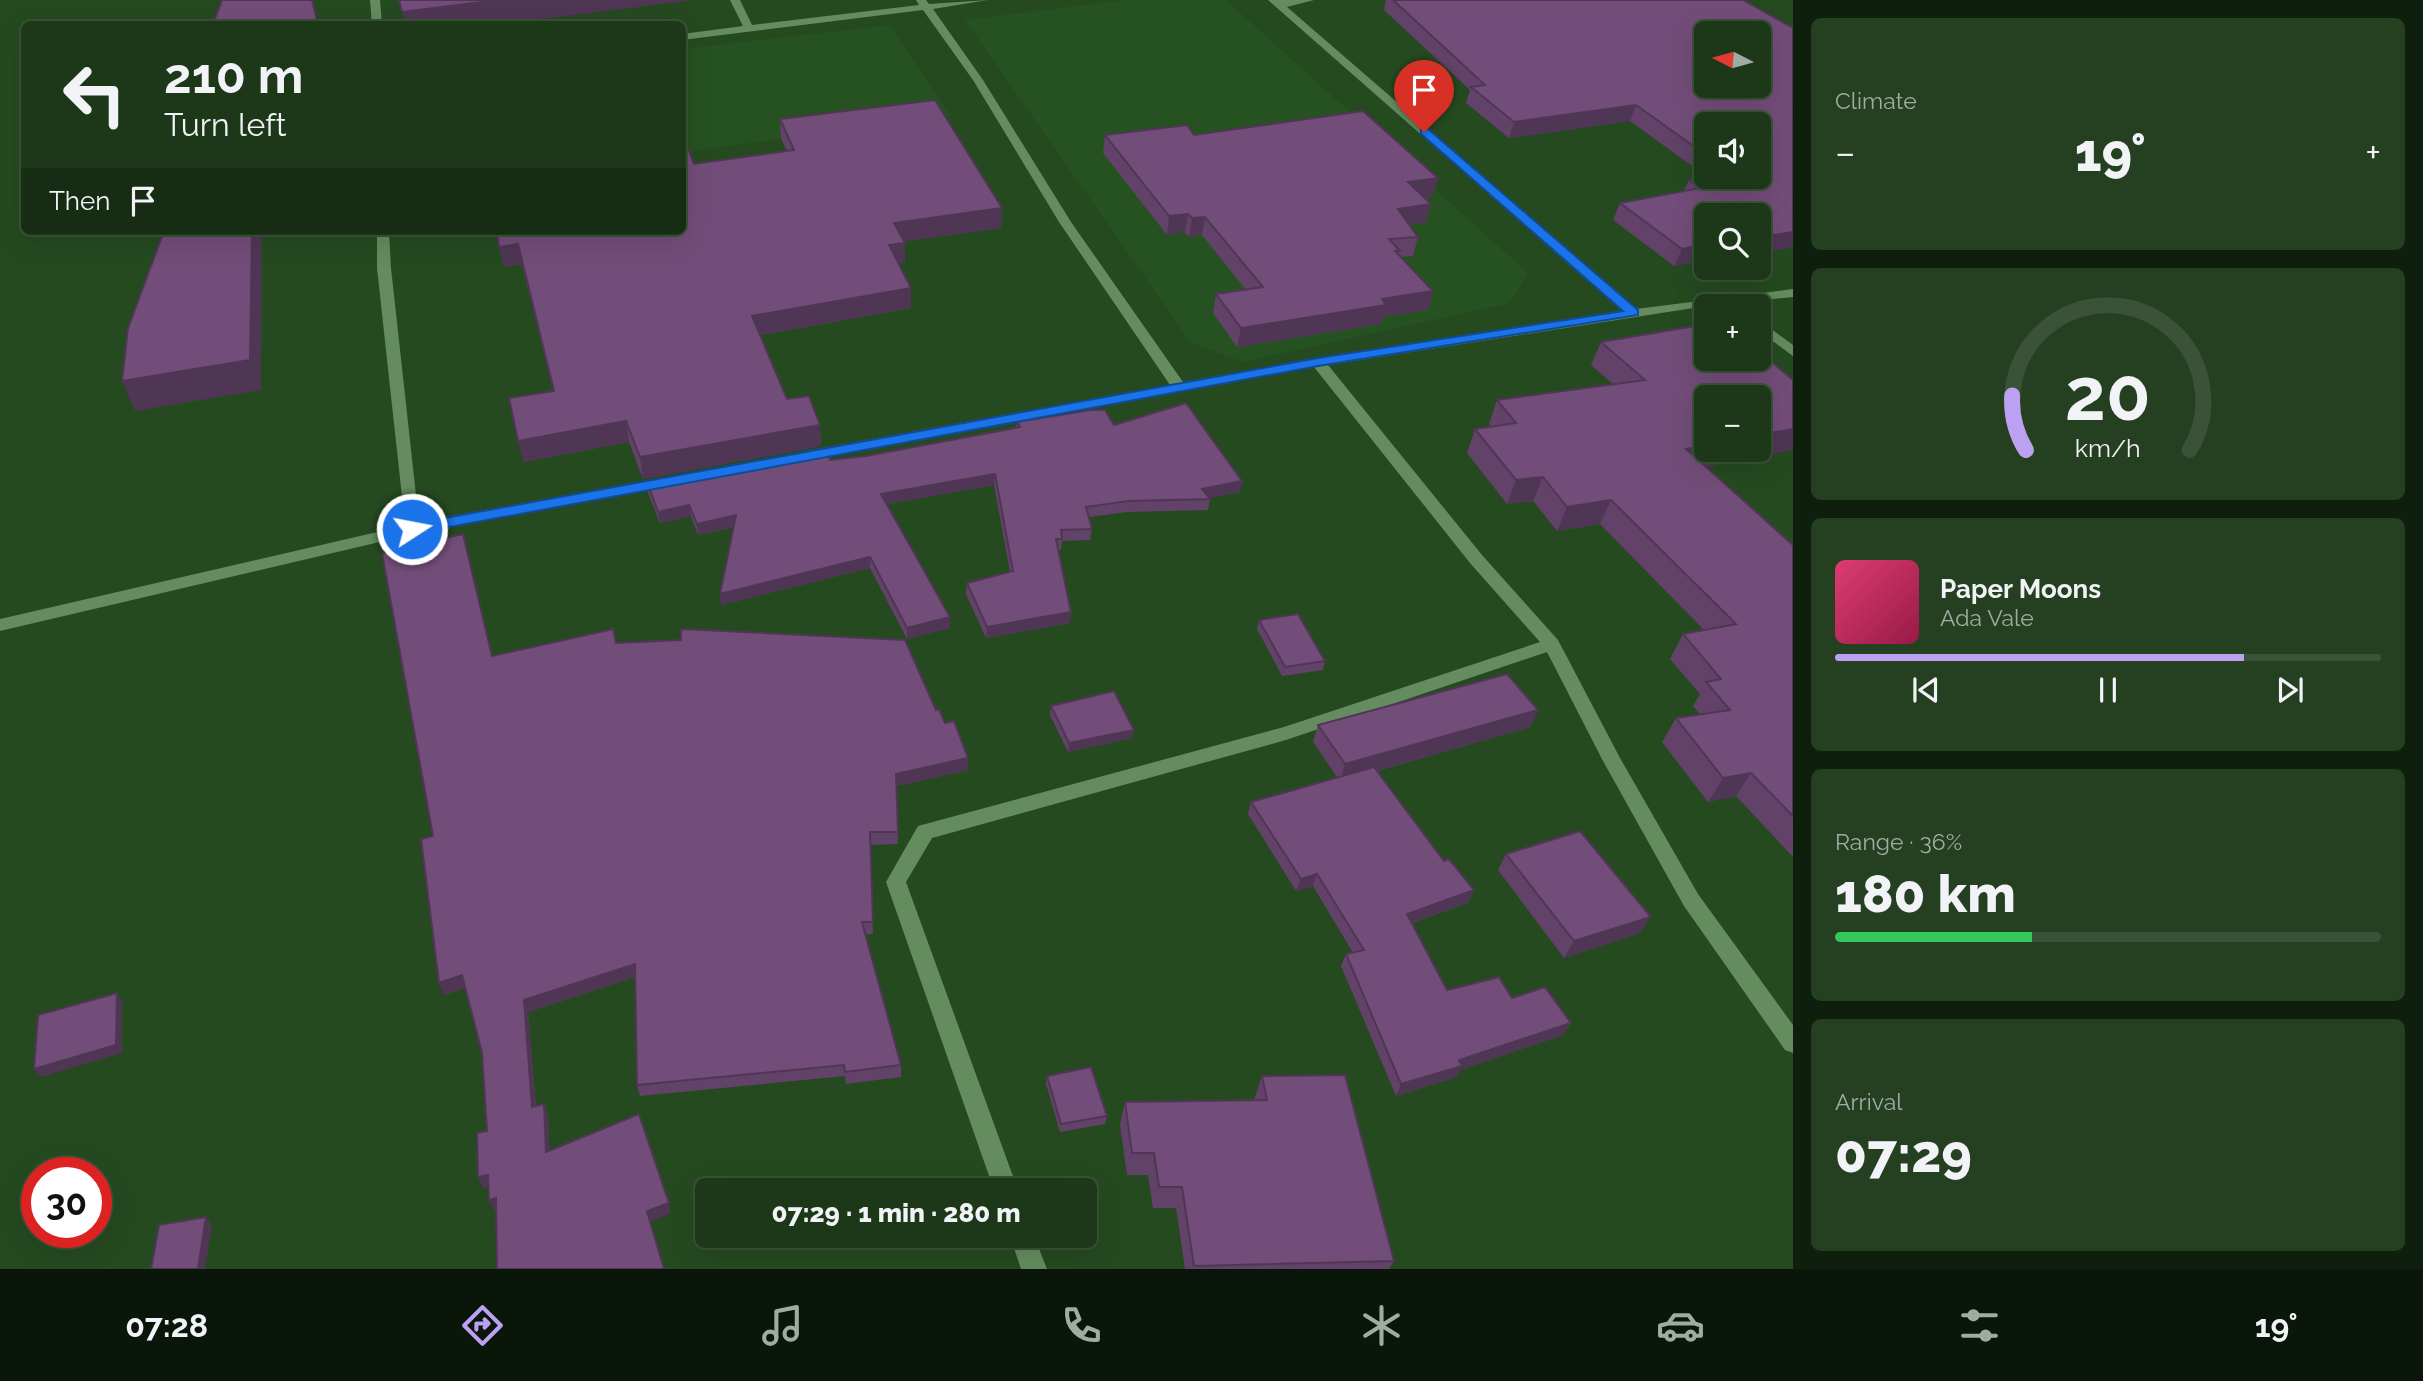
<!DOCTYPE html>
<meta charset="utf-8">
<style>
body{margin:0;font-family:Raleway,sans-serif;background:#253f21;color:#f1f3f6;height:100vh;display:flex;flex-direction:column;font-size:26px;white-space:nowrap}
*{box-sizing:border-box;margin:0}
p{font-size:23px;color:#a0aca2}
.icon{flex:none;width:38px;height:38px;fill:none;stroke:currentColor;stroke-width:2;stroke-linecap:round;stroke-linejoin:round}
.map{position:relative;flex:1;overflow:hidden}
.drawer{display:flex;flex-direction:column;gap:18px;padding:18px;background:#0f1f0d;width:630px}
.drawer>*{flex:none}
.guide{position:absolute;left:21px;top:21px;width:665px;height:214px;border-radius:10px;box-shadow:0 7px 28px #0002,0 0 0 2px #3a5237;background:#1c3818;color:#f1f3f6;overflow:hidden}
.needle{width:46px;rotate:276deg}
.controls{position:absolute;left:1694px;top:21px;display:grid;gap:14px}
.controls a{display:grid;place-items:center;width:77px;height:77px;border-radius:10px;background:#1c3818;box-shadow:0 7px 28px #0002,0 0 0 2px #3a5237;font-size:35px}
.speed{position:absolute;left:21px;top:1157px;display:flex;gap:14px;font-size:35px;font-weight:700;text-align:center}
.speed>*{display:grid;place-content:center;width:91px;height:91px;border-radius:50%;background:#1c3818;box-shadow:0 7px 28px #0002,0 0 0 2px #3a5237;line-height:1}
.speed .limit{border:10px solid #d22;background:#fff;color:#111}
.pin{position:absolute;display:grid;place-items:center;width:60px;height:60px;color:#fff;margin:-72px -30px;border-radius:50% 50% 50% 0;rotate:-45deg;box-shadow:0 0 7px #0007}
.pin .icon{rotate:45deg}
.me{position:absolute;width:77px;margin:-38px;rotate:79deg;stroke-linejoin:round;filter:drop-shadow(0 0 5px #0008)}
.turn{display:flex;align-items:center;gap:24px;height:147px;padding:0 28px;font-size:32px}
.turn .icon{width:91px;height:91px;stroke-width:2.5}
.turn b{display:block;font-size:49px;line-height:60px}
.then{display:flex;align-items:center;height:66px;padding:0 28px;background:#0003;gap:14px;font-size:26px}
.big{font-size:52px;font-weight:800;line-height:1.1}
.drawer .widget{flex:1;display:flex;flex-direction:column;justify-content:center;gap:10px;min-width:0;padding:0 24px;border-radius:10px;background:#253f21}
.drawer .dial{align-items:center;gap:0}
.dial svg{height:182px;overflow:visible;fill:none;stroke:#3a5237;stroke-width:7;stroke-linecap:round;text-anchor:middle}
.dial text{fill:#f1f3f6;stroke:none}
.song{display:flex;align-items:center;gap:21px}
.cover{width:84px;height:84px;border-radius:10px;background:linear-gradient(135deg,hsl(340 70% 55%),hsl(340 70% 35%))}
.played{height:7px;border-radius:4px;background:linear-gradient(90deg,#bca0f2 75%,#3a5237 75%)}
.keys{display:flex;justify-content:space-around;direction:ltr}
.heat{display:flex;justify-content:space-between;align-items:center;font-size:38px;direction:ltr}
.charge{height:10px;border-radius:5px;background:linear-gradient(90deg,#34c759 36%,#3a5237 0)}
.trip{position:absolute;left:695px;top:1178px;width:402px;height:70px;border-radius:10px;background:#1c3818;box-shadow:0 7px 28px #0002,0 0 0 2px #3a5237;font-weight:800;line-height:70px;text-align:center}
.menu{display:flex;height:112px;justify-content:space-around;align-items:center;background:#0b160a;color:#a0aca2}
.menu .icon{width:49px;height:49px}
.menu .on{color:#bca0f2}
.menu b{font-size:32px;color:#f1f3f6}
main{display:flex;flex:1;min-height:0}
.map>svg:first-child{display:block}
.built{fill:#265221}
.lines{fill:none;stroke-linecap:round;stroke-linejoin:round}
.service{fill:#648c5f;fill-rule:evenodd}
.minor{fill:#648c5f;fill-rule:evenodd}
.wall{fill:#624268}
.shaded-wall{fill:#503655}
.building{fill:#724d79;stroke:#503655;stroke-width:2;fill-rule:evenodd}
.route{fill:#1a73e8;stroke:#114b97;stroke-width:2}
</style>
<main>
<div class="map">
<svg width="1793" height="1269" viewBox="0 0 1793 1269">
<rect width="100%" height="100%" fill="#254a20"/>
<path class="built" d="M1124,0H1226L1528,273L1510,303L1243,362L1191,343L965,20Z
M890,25L951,116L683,152L682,49Z"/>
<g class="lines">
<path class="service" d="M412,524L418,525L420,529L418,533L0,631V619Z"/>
<path class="minor" d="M370,0H380L382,24H372Z
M730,0H740L752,25L919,5L916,0H926L929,4L988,0L933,9L983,80L1071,222L1183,382L1318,358L1622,311L1268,0H1314L1287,7L1636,309L1793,289V297L1706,306L1328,365L1482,555L1558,640L1620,758L1698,894L1793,1025V1053L1785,1050L1684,906L1603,761L1547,652L1286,740L932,838L906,882L1018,1190H994L886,882L918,826L1284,727L1540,642L1470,563L1314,367L806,461L801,459L798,456L801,453L806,451L1170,385L1059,222L973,80L923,10L682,40V34L743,26Z
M377,231H389L391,268L419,522L668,477L676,482L674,486L412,534L406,533L377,268Z
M1759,320L1793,345V356L1759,331Z
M1010,1236H1034L1047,1269H1021Z"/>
</g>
<path class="wall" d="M1386,0H1743L1793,28V247L1760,253L1759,252V215H1706V259L1674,266L1613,220L1620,203L1684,191L1689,180L1759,177L1706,124V176L1630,121L1509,138L1466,103L1470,90L1384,10Z
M780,119L1002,208L1001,228L904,241L905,263H899L911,288V308L760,335L787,399L820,425L821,446L643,479L629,442L523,462L553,391L522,264L504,267L497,231L694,164L787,151L781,138Z
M1105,135H1194L1433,196L1424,198L1431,204L1426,222L1409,225L1418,237L1413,256L1400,257L1433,291L1428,310L1383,317L1381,324L1237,347L1213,313L1216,294L1246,290L1202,235L1189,237L1185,232L1167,235L1103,153Z
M1695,326L1706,467L1793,545V857L1736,796L1708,802L1662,742L1676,718L1700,714L1693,706L1700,694L1670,659L1683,634L1704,630L1600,524L1557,531L1533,501L1507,504L1467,453L1475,429L1491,426L1489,424L1497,400L1613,384L1591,365L1601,342Z
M1017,422L1114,425L1240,492L1209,498L1210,499L1208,510L1127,512L1089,517L1092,529L1090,540L1062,541L1061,550H1059L1071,612L1070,623L986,638L966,594L967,583L1010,572L994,485L887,504L950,628L907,639L870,568L721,605L734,527L698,535L691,516L660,523L648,493L647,482L866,456L1016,428Z
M1259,620L1325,661L1323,670L1282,676L1257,629Z
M616,643L936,710L968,758V770L897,786L898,844L870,845L873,934L865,935L901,1065V1077L846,1084L845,1076L640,1096L637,1085L635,977L528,1012L536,1106L548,1116L549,1150L671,1213L494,1210L489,1187L483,1188L487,1131L482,1053L465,988L444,995L433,836L493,656Z
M1051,706L1132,738L1068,752L1050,715Z
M1538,710L1530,727L1377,771L1444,861L1474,890L1468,903L1412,923L1447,990L1512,998L1571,1023L1563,1035L1460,1070L1456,1077L1396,1096L1341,966L1346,954L1353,953L1313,886L1296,891L1248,814L1251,802L1337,777L1313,742L1318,725Z
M1506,854L1640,933L1564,958L1498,870Z
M1047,1076L1107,1116L1105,1124L1060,1132L1046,1084Z
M1262,1076L1394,1261L1389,1269H1185L1176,1208H1153L1148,1175H1127L1120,1124L1125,1102L1254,1100Z"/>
<path class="shaded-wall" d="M498,0H695L501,24H405L402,12Z
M1636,105L1630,121L1509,138L1514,122Z
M1438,178L1433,196L1403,201L1408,182Z
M1431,204L1426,222L1393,227L1398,209Z
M1002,208L1001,228L894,243V223Z
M1188,214L1185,232L1167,235L1169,216Z
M1205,217L1202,235L1189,237L1192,218Z
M252,231H262L261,390L135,411L122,381Z
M1793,232V247L1760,253L1768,236Z
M905,243V263L889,265V245Z
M518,244L522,264L504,267L499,247Z
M1706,244V259L1674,266L1682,249Z
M911,288V308L753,336L752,316Z
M1433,291L1428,310L1383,317L1381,324L1237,347L1241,328L1382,299Z
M626,421L629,442L523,462L518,441Z
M820,425L821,446L643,479L640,457Z
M1793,429V450L1675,473L1686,449L1706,446V450H1759V435Z
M995,474L994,485L881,505V494Z
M1543,477L1533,501L1507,504L1516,480Z
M1242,481L1240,492L1200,500L1202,489Z
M1611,500L1600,524L1557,531L1567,507Z
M689,505L691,516L660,523L658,512Z
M736,515L737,526L698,535L697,524Z
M870,557V568L721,605L720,594Z
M1071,612L1070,623L986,638L987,627Z
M950,617V628L907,639V628Z
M1538,710L1530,727L1340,781L1345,764Z
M1134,730L1132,738L1068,752L1069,743Z
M968,758V770L896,786V774Z
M1751,773L1736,796L1708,802L1723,778Z
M1317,874L1313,886L1296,891L1301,879Z
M1474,890L1468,903L1402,926L1407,914Z
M1651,917L1640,933L1564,958L1574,941Z
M635,964L638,976L528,1012L537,1118L532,1107L524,1000Z
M462,975L467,987L444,995L439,983Z
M117,993L122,1001V1053L41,1077L34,1069Z
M1571,1023L1563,1035L1460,1070L1456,1077L1396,1096L1401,1084L1459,1060Z
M544,1104L548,1116L550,1163L546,1152Z
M488,1175L493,1186L483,1188L478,1177Z
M496,1198L501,1209L494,1210L489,1200Z
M669,1203L671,1213L650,1222L647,1211Z
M206,1217L212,1225L205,1269H198Z"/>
<path class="building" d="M222,0H312L318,24H213Z
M399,0H498L402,12Z
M1393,0H1743L1793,28V232L1768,236L1763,232L1759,233V215H1706V244L1682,249L1620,203L1700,188L1689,180L1706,177H1759V124H1706V155L1636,105L1514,122L1471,87L1485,85ZM1706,33H1759V86H1706Z
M935,100L1002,208L894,223L905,243L889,245L911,288L752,316L787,399L809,396L820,425L640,457L626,421L518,441L509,398L554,391L518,244L499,247L497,231H682V132L694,164L794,150L780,119Z
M1363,111L1438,178L1408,182L1431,204L1398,209L1418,237L1389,239L1400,251H1395L1433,291L1382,299L1386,305L1241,328L1216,294L1263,287L1205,217L1192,218L1188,214L1169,216L1105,135L1187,125L1194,135Z
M164,231H252L250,360L122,381L128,328Z
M1695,326L1705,335H1706V359H1759V351L1793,380V429L1759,435V397H1706V446L1686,449L1793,545V816L1751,773L1723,778L1676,718L1730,710L1706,682L1721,679L1683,634L1736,624L1611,500L1567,507L1543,477L1516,480L1475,429L1516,423L1497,400L1645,380L1601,342Z
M1186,403L1242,481L1202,489L1210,499L1128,501L1086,507L1092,529L1061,530L1062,539H1056L1071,612L987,627L967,583L1013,571L995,474L881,494L950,617L907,628L870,557L720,594L736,515L697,524L689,505L658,512L647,482L826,449L830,460L866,456L1020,427L1017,422L1091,410H1105L1114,425Z
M463,534L492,656L613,629L616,643L681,640V629L905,640L936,710L939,709L945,723L954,721L968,758L896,774L898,832H870L873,922H862L901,1065L845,1072L844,1065L637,1085L635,964L524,1000L532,1107L544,1104L546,1152L639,1114L669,1203L647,1211L664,1269H497L496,1198L489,1200L488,1175L478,1177L477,1133L487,1131L482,1053L462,975L439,983L421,839L433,836L382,553Z
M1298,614L1325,661L1285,667L1259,620Z
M1507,674L1538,710L1345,764L1318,725Z
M1114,691L1134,730L1069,743L1051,706Z
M1374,767L1444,861L1449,859L1474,890L1407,914L1447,990L1499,977L1512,998L1545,987L1571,1023L1459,1060L1462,1066L1401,1084L1346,954L1364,950L1317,874L1301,879L1251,802Z
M1580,831L1651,917L1574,941L1506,854Z
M117,993L116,1045L34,1069L38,1015Z
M1091,1067L1107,1116L1061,1124L1047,1076Z
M1345,1075L1394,1261L1194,1266L1182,1187H1159L1154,1153H1132L1125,1102L1267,1100L1262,1076Z
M206,1217L198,1269H151L159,1225Z"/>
<path class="route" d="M1421,129H1428L1638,310V315L1318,366L412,534L404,529L412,524L1318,358L1623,311L1421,134Z"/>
</svg>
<div class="controls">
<a><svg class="needle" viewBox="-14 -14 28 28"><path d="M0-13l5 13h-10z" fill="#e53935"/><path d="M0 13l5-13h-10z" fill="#a0aca2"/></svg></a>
<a><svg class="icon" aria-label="sound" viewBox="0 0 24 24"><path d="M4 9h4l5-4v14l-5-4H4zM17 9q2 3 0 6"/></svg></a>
<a><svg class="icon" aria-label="search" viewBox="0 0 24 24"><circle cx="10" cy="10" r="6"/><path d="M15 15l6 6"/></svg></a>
<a>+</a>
<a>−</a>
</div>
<div class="speed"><div class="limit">30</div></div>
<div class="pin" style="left:1424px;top:132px;background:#d93025"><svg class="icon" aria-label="arrive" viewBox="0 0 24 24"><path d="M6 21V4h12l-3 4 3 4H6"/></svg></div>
<svg class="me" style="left:412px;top:529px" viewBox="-20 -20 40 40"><circle r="17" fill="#1a73e8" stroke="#fff" stroke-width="3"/><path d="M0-11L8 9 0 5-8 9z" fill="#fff"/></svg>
<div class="trip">07:29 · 1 min · 280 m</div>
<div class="guide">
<div class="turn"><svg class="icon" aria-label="left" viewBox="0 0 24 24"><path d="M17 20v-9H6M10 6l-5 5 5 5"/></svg><div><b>210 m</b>Turn left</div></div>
<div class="then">Then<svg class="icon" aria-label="arrive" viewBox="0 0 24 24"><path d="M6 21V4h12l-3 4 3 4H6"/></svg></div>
</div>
</div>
<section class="drawer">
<div class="widget"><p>Climate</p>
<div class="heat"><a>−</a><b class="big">19°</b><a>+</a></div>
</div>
<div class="widget dial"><svg viewBox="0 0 100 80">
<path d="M14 69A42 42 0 1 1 86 69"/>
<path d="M14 69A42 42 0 0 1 8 45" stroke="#bca0f2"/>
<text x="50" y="56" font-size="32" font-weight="700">20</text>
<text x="50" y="72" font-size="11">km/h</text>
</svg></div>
<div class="widget">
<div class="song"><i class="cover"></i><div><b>Paper Moons</b><p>Ada Vale</p></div></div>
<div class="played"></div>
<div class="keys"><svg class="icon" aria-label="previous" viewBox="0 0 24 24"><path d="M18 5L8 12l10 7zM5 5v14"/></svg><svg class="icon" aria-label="pause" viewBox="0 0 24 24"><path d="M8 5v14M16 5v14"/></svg><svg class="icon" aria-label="next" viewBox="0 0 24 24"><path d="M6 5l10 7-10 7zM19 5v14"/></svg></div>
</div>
<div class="widget"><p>Range · 36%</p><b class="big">180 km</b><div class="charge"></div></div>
<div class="widget"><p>Arrival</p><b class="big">07:29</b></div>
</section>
</main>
<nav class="menu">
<b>07:28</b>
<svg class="icon on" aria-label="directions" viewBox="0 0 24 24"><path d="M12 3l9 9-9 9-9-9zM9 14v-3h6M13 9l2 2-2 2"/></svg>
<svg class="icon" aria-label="music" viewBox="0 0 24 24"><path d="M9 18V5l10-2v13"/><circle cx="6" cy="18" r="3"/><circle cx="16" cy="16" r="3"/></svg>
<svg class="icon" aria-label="phone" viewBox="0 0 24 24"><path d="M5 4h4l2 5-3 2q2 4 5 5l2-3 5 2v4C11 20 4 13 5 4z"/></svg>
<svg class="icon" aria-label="climate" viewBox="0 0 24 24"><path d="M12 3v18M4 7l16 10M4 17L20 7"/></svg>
<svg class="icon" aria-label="car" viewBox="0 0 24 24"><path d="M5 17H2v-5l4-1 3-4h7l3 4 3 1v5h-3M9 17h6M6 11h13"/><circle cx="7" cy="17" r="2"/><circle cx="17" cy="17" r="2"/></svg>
<svg class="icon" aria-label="filters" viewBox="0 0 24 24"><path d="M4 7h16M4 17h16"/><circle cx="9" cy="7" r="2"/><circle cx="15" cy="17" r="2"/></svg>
<b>19°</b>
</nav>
